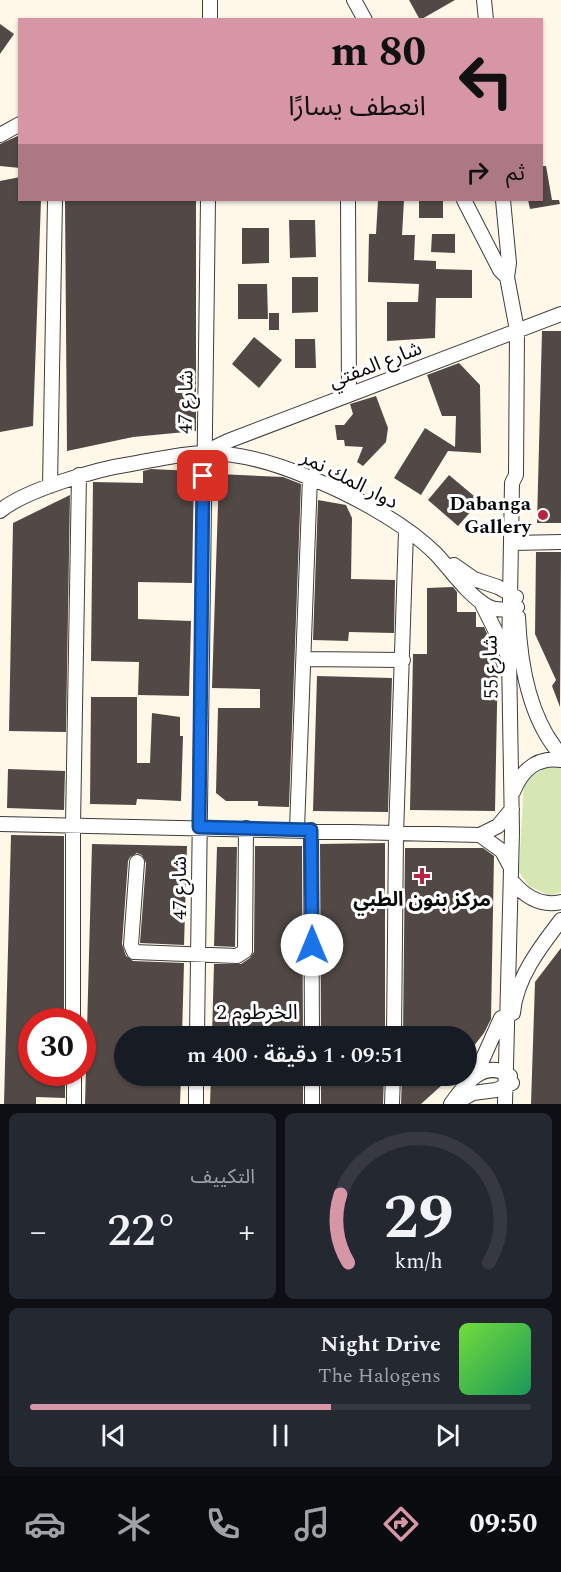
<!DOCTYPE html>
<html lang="ar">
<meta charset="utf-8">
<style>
body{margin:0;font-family:Spectral,"Noto Sans Arabic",serif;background:#242831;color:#f1f3f6;direction:rtl;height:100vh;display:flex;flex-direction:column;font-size:22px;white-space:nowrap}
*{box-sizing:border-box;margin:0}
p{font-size:20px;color:#9ea1a6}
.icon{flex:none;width:33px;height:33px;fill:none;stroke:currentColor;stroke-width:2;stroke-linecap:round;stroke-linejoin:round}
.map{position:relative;height:1104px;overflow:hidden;direction:ltr}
.sheet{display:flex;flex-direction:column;gap:9px;padding:9px;background:#0d0f14;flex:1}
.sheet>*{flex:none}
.top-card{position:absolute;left:18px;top:18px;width:525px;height:183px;border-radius:0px;box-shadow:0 2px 4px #0004;direction:rtl;background:#d796a5;color:#111;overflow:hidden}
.speed{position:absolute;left:18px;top:1008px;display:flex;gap:12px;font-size:30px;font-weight:700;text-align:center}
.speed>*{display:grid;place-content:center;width:78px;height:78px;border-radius:50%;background:#171b24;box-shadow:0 2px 4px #0004;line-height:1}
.speed .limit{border:9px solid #d22;background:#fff;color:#111}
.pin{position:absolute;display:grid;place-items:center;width:51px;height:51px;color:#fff;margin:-26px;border-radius:12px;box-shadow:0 3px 9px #0006}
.me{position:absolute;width:66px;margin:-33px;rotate:0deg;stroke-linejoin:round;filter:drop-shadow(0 0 4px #0008)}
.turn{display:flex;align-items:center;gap:21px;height:126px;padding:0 18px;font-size:27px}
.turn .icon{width:78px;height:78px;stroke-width:2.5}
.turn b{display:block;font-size:42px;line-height:51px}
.then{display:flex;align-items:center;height:57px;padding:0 18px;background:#0003;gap:12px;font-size:22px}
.big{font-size:45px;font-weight:600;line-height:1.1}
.sheet .card{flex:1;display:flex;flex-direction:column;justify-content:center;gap:9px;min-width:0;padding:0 21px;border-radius:9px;background:#242831}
.sheet .dial{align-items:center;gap:0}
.dial svg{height:156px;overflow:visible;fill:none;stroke:#363941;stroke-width:7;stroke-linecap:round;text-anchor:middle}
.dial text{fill:#f1f3f6;stroke:none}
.song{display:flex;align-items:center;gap:18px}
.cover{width:72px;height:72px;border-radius:9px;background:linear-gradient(135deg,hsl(100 70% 55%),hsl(150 70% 35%))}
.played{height:6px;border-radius:3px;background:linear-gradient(90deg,#d796a5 60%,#363941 60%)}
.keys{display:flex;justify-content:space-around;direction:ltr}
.heat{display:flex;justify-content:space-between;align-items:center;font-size:33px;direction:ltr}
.sheet .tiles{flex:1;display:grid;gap:9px;grid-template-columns:1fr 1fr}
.card:last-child{grid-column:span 2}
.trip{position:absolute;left:114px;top:1026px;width:363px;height:60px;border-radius:30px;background:#171b24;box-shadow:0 2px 4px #0004;font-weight:600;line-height:60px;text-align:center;direction:rtl}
.dock{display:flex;height:96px;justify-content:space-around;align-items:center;background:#090b0e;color:#9ea1a6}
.dock .icon{width:42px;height:42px}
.dock .selected{color:#d796a5}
.dock b{font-size:27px;color:#f1f3f6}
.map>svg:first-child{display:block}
.green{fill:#d5e7b2}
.building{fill:#524946}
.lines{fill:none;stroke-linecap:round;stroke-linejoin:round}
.minor-casing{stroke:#3d3d3d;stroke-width:16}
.minor{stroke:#fff;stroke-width:14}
.route-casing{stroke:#114b97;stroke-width:15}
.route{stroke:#1a73e8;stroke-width:10}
.poi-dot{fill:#b72541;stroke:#fff;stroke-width:2}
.labels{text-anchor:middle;stroke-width:6;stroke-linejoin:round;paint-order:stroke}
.street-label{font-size:20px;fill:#0a0a0a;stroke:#fff}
.poi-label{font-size:20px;font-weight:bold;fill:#0a0a0a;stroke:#fff;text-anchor:end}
.neighbourhood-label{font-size:21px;fill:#0a0a0a;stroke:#fff}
</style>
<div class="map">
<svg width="561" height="1104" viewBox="0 0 561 1104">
<rect width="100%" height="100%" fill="#fff7e7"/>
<path class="green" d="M549,765L561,767V892L550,896L529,886L519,872L524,782Z"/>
<path class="building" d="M409,0H455L420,20Z
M0,24L14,34L0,54Z
M20,135V168L0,166V144Z
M542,166H546L552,200H559L560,204L530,209L528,200H542Z
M20,177V200H41L33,426L0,432V181Z
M65,200H196V431L133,437L67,451Z
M378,200H404L402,235H415L414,260L436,261V269L472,270V298H436L435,338L387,341V302H418L419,284L368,282L369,234H376Z
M419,200H443V218H419Z
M289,220H315L316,257L290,258Z
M242,228H269V263L242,264Z
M432,234H455V253L431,252Z
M292,277H318V312L292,313Z
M238,284H267L268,319H238Z
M269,313H279V330H269Z
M542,331H561V523H537Z
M254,337L282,360L259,388L232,364Z
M295,339H315L316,368H295Z
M459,363L480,385L481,453L448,451L421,495L394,478L425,428L455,447L456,416H442L427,375Z
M376,396L388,428L386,442L363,466L357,462L363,447L345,446L344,440H337L335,425H344L353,414L350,404Z
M151,469L194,471L192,583L138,582V619L191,621L189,696L138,695L139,662L91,661L93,482L143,483V471Z
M219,474L283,477L301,484L289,807L258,806V801H226L216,793L218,708H260V689L212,688Z
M449,475L480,501L458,526L428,500Z
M70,495L66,732L9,731L13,523Z
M318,500L346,505L352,518L351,579L395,580L394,633L349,632L348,641L313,640Z
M536,552H561L560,707L552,686L556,680L535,634Z
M453,587L457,592V612H476V627H484L488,636V655H498L495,811L410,810L413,654H427V588Z
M317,676L392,678L388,812L313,811Z
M91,697H137V763H150L152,713L180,717V736H183L181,801L137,799L136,805L90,804Z
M8,769L65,771L64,810L7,808Z
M11,835L64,836V1022H32V1072H65V1098L36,1097V1104H4Z
M385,843V1036H321L320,844Z
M92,844L187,846L184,945L140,943L146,863L142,855L137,853L130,857L128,861L122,944L126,956L133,961L184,963L182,1036H124V1076H181L180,1104H85Z
M255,846H302L303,1036H212L214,964H241L250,958L254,952Z
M217,847H237L235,947L214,946Z
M405,848H483L494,856L491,1019L484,1033L466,1056V1036H403Z
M561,948V1104H531L535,982Z
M211,1076H303V1104H210Z
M321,1076H384L383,1104H321Z
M402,1076H452L421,1104H401Z"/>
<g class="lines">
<g class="minor-casing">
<path id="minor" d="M354,0L365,20
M484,0L486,20
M210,20V0
M0,135L20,124
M348,200L349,394
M464,200L500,270L507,277
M503,200L509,263L507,277L517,330L516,475L512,483L509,657L512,831L505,1104
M203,453L228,441L561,314
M50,486L55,200
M0,511C25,490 97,469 131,464C154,460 179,454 203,453C237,452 277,464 308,477C349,493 405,523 436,554C451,570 467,594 487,606C496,611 507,610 517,607
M512,543L561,542
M454,565L474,579L498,587L516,597
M481,602L508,656
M518,617C520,663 529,719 561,755
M304,659L403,660
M513,792C522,770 536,757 561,760
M0,824L480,835L498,826L512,809
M297,829L310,477
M311,830L312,1036
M480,835L502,851L510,866
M137,862L131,945L134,952L237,956L245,951L246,828
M511,880C524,896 540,907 561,902
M513,1013C516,978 541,946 561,920
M73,1022V825L79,475
M197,1036L208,200
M394,1036L396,835L406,531
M74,1072V1104
M476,1074L501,1018
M312,1076V1104
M457,1102L473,1093L496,1090L512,1083
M196,1104V1076
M392,1104L393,1076
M451,1104C465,1084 484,1058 510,1076"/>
</g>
<use href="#minor" class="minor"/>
</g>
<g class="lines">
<g class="route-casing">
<path id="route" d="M203,476L199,827L311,830L312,945"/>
</g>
<use href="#route" class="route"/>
</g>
<g class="poi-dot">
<circle cx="543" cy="515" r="6"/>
<path d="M419 867h6v6h6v6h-6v6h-6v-6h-6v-6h6z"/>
</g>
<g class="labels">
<g class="street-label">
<text transform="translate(375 364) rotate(-21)" y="7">شارع المفتي</text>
<text transform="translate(185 402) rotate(-89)" y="7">شارع 47</text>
<text transform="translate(350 479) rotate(27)" y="7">دوار المك نمر</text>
<text transform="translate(490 667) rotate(-91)" y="7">شارع 55</text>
<text transform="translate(179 888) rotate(-90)" y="7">شارع 47</text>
</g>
<g class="poi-label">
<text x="531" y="510">Dabanga<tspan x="531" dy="23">Gallery</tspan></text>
<text x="422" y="906" text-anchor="middle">مركز بنون الطبي</text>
</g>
<g class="neighbourhood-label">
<text x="257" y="1019">الخرطوم 2</text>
</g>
</g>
</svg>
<div class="speed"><div class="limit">30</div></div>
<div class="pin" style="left:203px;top:476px;background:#d93025"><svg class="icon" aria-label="arrive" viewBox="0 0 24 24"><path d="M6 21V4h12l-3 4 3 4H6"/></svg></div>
<svg class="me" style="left:312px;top:945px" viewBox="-20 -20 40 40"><circle r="19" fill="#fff"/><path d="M0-13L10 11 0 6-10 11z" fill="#1a73e8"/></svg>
<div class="trip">09:51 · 1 دقيقة · 400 m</div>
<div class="top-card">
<div class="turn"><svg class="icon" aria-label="left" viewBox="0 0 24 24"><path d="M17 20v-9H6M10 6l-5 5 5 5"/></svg><div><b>80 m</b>انعطف يسارًا</div></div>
<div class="then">ثم<svg class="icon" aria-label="right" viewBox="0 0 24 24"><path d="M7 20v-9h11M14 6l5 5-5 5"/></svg></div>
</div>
</div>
<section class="sheet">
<div class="tiles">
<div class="card dial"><svg viewBox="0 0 100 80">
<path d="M14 69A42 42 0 1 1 86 69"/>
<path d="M14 69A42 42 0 0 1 10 34" stroke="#d796a5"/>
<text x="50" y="56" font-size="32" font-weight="700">29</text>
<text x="50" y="72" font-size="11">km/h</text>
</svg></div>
<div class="card"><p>التكييف</p>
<div class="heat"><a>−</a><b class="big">22°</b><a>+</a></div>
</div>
<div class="card">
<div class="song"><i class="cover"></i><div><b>Night Drive</b><p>The Halogens</p></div></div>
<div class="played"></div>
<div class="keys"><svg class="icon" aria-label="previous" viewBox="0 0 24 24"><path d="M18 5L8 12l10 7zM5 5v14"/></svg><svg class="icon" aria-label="pause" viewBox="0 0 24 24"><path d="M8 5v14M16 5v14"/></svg><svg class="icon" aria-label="next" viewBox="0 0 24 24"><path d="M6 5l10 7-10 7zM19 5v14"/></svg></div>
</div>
</div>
</section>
<nav class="dock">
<b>09:50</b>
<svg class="icon selected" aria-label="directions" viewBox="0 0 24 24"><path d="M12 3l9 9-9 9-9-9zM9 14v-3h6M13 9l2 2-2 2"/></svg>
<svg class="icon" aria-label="music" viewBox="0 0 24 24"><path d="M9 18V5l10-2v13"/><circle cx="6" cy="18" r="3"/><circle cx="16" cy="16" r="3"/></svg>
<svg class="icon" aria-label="phone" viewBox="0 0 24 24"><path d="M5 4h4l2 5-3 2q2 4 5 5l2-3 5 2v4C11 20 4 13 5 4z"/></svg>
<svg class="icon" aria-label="climate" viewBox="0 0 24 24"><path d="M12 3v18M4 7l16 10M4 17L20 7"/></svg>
<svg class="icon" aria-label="car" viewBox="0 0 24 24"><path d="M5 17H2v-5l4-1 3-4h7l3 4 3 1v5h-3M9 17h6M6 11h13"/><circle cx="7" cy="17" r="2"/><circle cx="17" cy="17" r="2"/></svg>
</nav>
